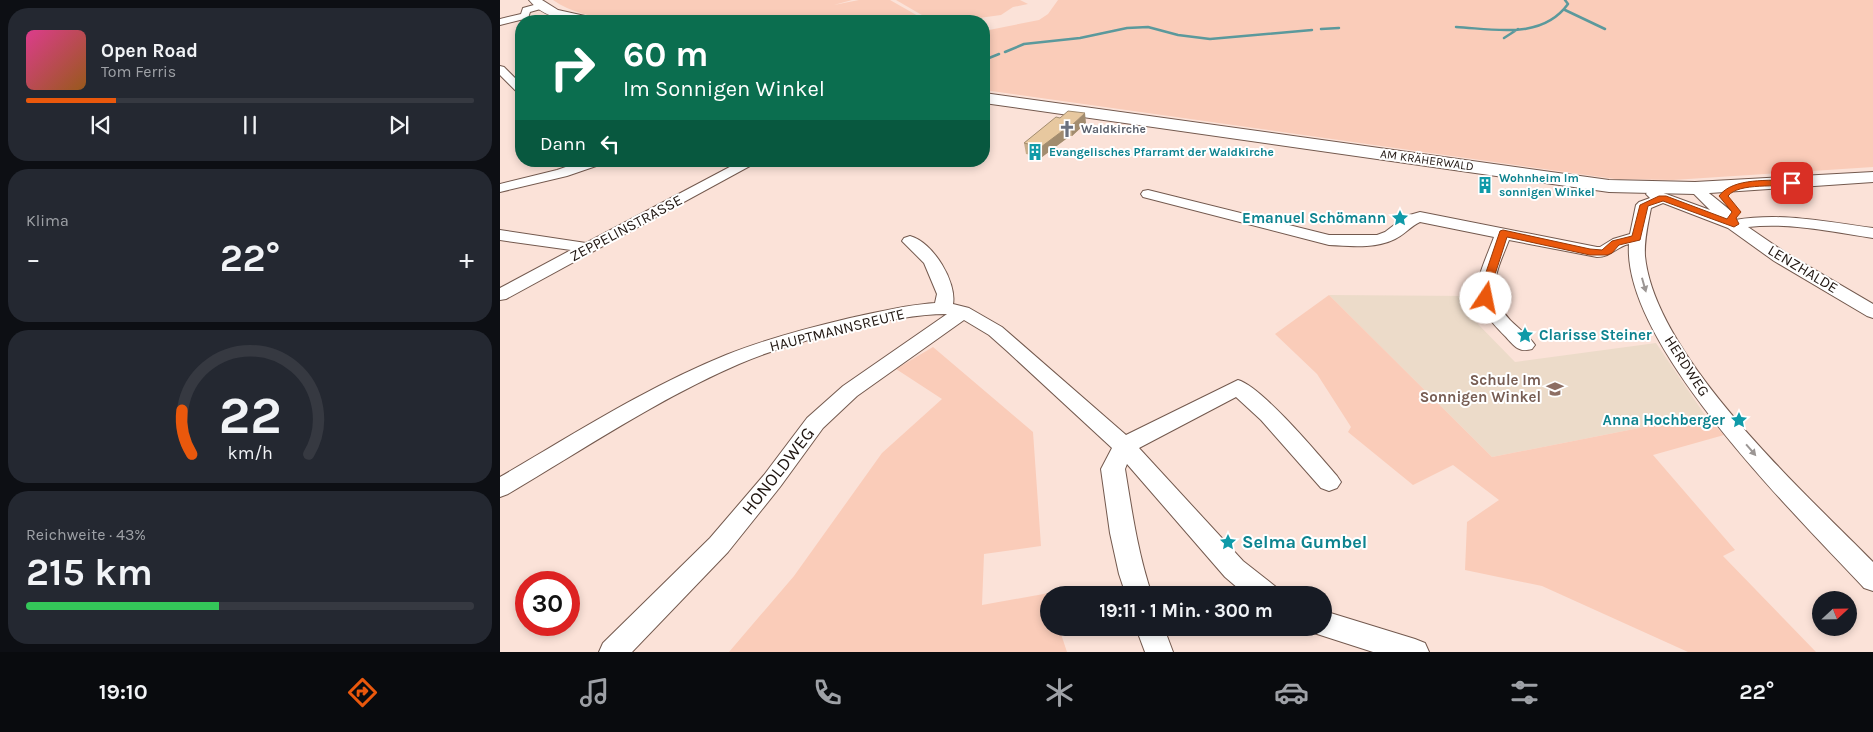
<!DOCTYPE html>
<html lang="de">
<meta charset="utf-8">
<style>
body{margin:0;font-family:Karla,sans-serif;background:#242831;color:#f1f3f6;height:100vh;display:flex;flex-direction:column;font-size:19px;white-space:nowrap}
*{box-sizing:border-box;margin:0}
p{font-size:16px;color:#9ea1a6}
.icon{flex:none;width:28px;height:28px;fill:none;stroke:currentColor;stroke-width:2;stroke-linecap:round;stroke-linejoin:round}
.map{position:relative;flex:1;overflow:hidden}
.sheet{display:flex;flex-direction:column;gap:8px;padding:8px;background:#0d0f14;width:500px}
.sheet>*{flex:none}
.guide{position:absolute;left:15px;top:15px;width:475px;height:152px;border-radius:20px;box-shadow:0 2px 8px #0003;background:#0b6e4f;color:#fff;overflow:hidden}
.needle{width:32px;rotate:68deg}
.controls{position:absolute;left:1312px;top:591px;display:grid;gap:10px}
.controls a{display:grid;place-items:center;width:45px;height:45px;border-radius:50%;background:#171b24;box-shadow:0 2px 8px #0003;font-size:25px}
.speed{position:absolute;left:15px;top:571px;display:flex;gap:10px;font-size:25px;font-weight:700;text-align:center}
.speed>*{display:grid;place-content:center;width:65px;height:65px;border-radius:50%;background:#171b24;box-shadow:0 2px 8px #0003;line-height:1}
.speed .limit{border:8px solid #d22;background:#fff;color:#111}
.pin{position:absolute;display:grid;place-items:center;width:42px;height:42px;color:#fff;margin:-21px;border-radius:10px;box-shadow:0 2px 8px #0006}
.me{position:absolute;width:55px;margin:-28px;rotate:11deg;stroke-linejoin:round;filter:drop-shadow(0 0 4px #0008)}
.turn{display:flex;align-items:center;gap:18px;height:105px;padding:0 25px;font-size:22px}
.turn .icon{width:65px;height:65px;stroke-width:2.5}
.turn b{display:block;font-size:35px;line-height:42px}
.then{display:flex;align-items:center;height:48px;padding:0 25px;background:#0003;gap:10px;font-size:19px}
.big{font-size:38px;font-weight:700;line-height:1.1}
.sheet .card{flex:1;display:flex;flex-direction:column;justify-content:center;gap:8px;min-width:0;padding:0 18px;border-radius:20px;background:#242831}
.sheet .dial{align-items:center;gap:0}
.dial svg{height:130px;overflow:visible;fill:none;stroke:#363941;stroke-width:7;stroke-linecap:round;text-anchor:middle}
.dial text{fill:#f1f3f6;stroke:none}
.song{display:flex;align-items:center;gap:15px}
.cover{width:60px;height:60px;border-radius:8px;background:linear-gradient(135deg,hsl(330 70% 55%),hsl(30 70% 35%))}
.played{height:5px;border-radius:2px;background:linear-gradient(90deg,#ea580c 20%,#363941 20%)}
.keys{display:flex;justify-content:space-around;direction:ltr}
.heat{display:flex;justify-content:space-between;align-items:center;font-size:28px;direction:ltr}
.charge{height:8px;border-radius:4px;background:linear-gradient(90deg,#34c759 43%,#363941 0)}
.trip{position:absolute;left:540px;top:586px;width:292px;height:50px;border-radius:25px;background:#171b24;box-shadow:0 2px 8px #0003;font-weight:700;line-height:50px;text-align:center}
.tabs{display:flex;height:80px;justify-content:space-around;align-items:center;background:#090b0e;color:#9ea1a6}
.tabs .icon{width:35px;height:35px}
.tabs .on{color:#ea580c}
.tabs b{font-size:22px;color:#f1f3f6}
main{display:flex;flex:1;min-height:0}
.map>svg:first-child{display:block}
.education{fill:#ecdbc9}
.green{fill:#faccb9}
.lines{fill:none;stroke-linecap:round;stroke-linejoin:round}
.stream{stroke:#5b999c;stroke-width:2.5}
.minor-casing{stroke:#73594e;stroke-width:2}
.major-casing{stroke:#73594e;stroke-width:2}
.minor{fill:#fff;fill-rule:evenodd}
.major{fill:#fff;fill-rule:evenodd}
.wall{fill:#c7ac89}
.shaded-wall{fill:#a28c6f}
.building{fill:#e7c89f;stroke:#a28c6f}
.oneway{fill:#9b9694}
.route{fill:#ea580c;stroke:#983908}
.labels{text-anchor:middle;stroke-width:4;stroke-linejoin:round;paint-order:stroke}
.far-worship-label{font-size:12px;font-weight:bold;fill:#5b616d;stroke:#fff;text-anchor:start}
.far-culture-label{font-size:12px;font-weight:bold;fill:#0d838f;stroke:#fff;text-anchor:start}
.far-street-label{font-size:12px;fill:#201611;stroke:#fff}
.culture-label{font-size:15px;font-weight:bold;fill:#0d838f;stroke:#fff;text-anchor:end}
.street-label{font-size:15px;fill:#201611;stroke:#fff}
.education-label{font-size:15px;font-weight:bold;fill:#785e54;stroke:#fff;text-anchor:end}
.near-street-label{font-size:18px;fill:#201611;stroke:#fff}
.near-culture-label{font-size:18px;font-weight:bold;fill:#0d838f;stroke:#fff;text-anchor:start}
</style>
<main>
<section class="sheet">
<div class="card">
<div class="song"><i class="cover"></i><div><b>Open Road</b><p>Tom Ferris</p></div></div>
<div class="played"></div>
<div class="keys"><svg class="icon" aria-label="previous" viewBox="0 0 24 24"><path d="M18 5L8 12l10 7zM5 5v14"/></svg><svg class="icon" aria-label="pause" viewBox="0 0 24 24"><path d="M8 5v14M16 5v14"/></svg><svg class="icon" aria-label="next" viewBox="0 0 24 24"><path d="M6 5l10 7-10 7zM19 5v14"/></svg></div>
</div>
<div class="card"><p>Klima</p>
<div class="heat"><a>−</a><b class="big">22°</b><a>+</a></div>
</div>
<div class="card dial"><svg viewBox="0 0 100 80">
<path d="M14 69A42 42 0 1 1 86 69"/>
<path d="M14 69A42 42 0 0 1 8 42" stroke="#ea580c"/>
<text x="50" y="56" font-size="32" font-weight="700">22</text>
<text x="50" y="72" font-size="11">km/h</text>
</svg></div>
<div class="card"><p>Reichweite · 43%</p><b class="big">215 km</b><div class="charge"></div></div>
</section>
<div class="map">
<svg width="1373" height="652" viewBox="0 0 1373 652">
<rect width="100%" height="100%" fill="#fbe2d8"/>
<path class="education" d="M829,295L970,296L967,305L975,321L1015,362L1156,343L1205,415L992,457Z"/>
<path class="green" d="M53,0H352L334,5L359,0H390L427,21H117C95,17 71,13 53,0Z
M396,0H520L528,4L513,7L501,15L457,21L427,18Z
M558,0H1373V167L1173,180L1115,179L484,90V31L539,20L548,14Z
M829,295L992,457L1205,415L1224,435L1153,455L1235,550L1223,556L1316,652H1188L1042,586L965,570L967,522L999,500L953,465L913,485L848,432L851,427L817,374L775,334Z
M433,347L533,432L541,546L484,554L482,605L549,593V628H559L567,652H229L294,576L382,453L442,399L396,369Z"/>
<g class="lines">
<path class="stream" d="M1065,10L1105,29
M956,27C995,29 1042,40 1068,4L1065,0
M821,29L839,28
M1004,38L1018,29
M505,52L524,44L580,38L627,28L648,27L678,35L710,39L812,30
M484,60L499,54"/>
<g class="minor-casing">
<path id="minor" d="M41,3L44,4V8L30,12L28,18L0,25V19L21,14L23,8Z
M0,66L4,67L21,84V93L17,92L0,75Z
M83,161H104L102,164L67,176L0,192V184L57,170Z
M241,161H259L6,299L0,300V288L71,250L0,240V230L86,243Z
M1195,184C1200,185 1232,211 1236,216L1233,219L1235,220C1282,212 1327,222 1373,228V238C1332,232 1289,222 1248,227L1286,253L1373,304V318L1367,316L1274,261L1228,228L1163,203L1151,208C1148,224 1144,240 1145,256C1155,357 1304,492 1373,562V591L1364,588C1297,516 1122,345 1129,244C1116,247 1111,257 1097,257L1009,240C997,271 984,292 1010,320C1018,328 1028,335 1035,345L1032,349C1019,353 1014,346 1006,337C965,296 975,287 994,237L920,222C911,226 904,235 895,239C875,249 850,246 829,245L643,197L641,194L643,191L648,190L829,235H877L885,232L906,216L920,212L1097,247H1100L1113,239L1130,234L1136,205L1139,202L1150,198L1146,194L1148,191H1158L1210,210L1188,188L1190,185Z
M410,236C433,242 457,282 453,304L469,308L502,327L626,435L738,380C762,387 818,454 837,476L841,482L837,488L829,491L821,488L761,420L736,397L639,448L743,561L776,587L779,595H746L725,577L627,464L625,469C632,512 638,554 652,595H626L619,574L610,533L601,469L612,448L507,351L489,335L464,320L357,396L323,428L280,487L228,552L132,652H99L103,643L210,538L264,475L307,418L343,386L447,314C416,314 385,321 354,328C315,338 276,348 239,364C158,399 84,449 8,494L0,497V477C74,434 147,387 226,355C266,339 308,328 350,318C378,312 406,305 435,303L437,294L424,263L402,241L404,238Z
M824,611L915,639L925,643L929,652H873L814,633L812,628H824Z
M636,628H664L673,652H645Z"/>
</g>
<g class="major-casing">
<path id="major" d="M29,0H42L58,10L94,18L96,21C73,22 45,20 29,0Z
M484,93L1109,180L1195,182L1373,172V182L1195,194L1109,192L484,103Z"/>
</g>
<use href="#minor" class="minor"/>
<use href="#major" class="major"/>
</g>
<path class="wall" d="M560,118L586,123L572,136H570L542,157L526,154L524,143Z"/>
<path class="shaded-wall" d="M585,113L586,123L572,136L571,126Z
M569,126L570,136L542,157L541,147Z"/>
<path class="building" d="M568,111L585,113L571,126H569L541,147L524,143L556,117L560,118Z"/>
<defs><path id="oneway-solid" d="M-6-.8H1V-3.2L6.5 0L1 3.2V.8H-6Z" transform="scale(1.25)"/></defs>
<g class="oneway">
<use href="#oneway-solid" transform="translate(1144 285) rotate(74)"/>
<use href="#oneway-solid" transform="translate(1251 450) rotate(49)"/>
</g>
<path class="route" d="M1292,180L1295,181V184C1278,188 1239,182 1228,196L1241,212L1236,218L1239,224L1234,227L1163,201L1148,206L1140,240L1119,245L1112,253L1107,255H1090L1007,237L991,287V298L986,301L980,298L981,287L1000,231L1003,230L1090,249L1102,250L1112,241L1132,236L1140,205L1159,196H1166L1227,219L1232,212L1219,196C1233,177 1270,181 1292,180Z"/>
<defs>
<g id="church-bare" transform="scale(1.35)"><path d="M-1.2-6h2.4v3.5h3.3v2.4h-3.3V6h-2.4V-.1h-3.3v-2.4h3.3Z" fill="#6b7280" stroke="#fff" stroke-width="2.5" paint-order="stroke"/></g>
<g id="building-bare" transform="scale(1.35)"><path d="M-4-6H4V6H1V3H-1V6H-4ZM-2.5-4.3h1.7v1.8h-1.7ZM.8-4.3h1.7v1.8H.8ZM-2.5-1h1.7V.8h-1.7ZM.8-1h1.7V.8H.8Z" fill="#0f9aa8" stroke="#fff" stroke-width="2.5" paint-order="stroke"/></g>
<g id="sight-bare" transform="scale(1.35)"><path d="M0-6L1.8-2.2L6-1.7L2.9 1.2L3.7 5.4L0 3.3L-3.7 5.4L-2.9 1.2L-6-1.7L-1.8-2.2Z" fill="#0f9aa8" stroke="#fff" stroke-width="2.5" paint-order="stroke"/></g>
<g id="school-bare" transform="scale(1.35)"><path d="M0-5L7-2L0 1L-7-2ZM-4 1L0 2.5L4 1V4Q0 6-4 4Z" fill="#8d6e63" stroke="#fff" stroke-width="2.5" paint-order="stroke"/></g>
</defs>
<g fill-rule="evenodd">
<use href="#church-bare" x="567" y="129"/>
<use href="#building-bare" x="535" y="152"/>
<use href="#building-bare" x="985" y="185"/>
<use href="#sight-bare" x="900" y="218"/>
<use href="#sight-bare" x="1025" y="335"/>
<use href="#school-bare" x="1055" y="389"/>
<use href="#sight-bare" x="1239" y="420"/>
<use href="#sight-bare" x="728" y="542"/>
</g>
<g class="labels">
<g class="far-worship-label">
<text x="581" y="133">Waldkirche</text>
</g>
<g class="far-culture-label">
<text x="549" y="156">Evangelisches Pfarramt der Waldkirche</text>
<text x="999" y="182">Wohnheim Im<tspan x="999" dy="14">sonnigen Winkel</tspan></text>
</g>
<g class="far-street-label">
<text transform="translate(927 160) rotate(8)" y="4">AM KRÄHERWALD</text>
</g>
<g class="culture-label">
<text x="886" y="223">Emanuel Schömann</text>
<text x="1039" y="340" text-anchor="start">Clarisse Steiner</text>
<text x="1225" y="425">Anna Hochberger</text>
</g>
<g class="street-label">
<text transform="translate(126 228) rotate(-28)" y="5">ZEPPELINSTRASSE</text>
<text transform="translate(1303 269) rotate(31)" y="5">LENZHALDE</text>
<text transform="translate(337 330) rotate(-14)" y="5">HAUPTMANNSREUTE</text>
<text transform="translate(1187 366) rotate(57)" y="5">HERDWEG</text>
</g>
<g class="education-label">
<text x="1041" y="385">Schule Im<tspan x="1041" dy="17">Sonnigen Winkel</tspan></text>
</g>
<g class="near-street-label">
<text transform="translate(278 471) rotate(-52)" y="6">HONOLDWEG</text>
</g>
<g class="near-culture-label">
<text x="742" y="548">Selma Gumbel</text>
</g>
</g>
</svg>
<div class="controls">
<a><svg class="needle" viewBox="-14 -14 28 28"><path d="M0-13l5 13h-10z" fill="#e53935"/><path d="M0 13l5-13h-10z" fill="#9ea1a6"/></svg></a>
</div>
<div class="speed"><div class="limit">30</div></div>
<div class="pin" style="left:1292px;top:183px;background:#d93025"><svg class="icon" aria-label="arrive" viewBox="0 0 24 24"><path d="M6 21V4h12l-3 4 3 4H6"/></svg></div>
<svg class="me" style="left:986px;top:298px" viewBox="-20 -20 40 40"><circle r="19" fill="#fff"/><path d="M0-13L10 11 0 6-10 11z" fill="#ea580c"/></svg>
<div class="trip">19:11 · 1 Min. · 300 m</div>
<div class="guide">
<div class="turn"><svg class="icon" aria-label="right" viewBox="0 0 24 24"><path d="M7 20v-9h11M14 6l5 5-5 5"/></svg><div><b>60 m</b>Im Sonnigen Winkel</div></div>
<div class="then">Dann<svg class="icon" aria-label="left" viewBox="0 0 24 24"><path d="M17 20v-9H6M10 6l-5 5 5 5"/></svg></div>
</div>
</div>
</main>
<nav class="tabs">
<b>19:10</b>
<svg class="icon on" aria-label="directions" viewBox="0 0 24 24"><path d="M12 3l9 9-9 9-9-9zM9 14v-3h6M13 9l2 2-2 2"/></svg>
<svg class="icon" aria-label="music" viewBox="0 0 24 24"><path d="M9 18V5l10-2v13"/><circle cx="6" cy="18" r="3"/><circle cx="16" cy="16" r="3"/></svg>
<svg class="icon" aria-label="phone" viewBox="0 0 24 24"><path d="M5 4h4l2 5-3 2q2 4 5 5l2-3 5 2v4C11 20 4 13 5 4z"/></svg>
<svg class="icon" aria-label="climate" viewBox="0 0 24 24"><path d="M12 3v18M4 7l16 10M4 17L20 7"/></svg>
<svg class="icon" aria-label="car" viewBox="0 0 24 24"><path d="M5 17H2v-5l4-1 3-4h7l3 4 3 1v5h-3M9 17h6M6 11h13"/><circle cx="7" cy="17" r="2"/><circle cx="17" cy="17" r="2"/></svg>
<svg class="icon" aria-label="filters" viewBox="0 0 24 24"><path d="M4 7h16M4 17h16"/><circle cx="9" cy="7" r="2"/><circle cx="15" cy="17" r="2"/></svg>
<b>22°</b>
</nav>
